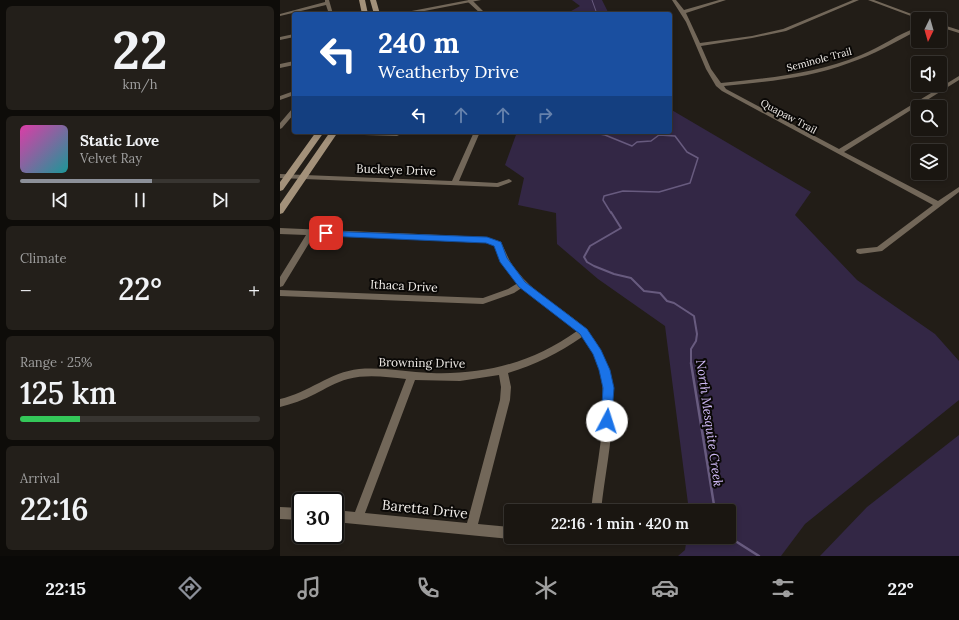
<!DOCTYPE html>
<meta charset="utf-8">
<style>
body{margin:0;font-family:Lora,serif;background:#231f1a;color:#f1f3f6;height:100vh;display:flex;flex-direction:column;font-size:15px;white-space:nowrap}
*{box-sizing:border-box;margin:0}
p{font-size:13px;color:#9f9f9f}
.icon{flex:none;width:22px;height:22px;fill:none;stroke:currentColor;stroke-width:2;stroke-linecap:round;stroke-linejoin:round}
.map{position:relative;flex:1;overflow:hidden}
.sheet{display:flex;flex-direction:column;gap:6px;padding:6px;background:#0e0c09;width:280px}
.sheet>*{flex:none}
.guide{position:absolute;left:12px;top:12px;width:380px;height:122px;border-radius:4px;box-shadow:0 2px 6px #0003,0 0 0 1px #383531;background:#1a4fa0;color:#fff;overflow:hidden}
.needle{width:26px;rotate:185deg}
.controls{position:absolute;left:631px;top:12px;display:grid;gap:8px}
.controls a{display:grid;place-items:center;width:36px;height:36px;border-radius:4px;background:#1a1611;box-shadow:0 2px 6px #0003,0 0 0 1px #383531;font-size:20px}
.speed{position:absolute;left:12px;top:492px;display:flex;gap:8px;font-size:20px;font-weight:700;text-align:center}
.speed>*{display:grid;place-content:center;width:52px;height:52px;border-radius:50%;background:#1a1611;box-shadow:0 2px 6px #0003,0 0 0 1px #383531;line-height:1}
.speed .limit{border:2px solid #111;border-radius:6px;background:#fff;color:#111}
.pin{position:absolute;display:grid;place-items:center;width:34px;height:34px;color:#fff;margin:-17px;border-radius:8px;box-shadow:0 2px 6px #0006}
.me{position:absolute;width:44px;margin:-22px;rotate:5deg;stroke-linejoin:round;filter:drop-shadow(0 0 3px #0008)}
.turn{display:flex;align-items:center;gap:14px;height:84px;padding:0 20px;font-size:18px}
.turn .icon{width:52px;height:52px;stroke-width:2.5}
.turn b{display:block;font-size:28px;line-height:34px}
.lanes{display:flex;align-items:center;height:38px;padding:0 20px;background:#0003;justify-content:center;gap:20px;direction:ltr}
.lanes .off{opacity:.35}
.big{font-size:30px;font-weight:600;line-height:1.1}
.sheet .card{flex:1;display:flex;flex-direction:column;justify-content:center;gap:6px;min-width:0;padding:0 14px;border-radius:6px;background:#231f1a}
.sheet .dial{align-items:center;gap:0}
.dial b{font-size:52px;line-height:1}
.song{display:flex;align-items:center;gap:12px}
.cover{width:48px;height:48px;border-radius:6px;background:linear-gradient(135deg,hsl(320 70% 55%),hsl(180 70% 35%))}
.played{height:4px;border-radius:2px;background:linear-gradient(90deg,#8c9099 55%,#383531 55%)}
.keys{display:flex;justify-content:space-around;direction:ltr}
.heat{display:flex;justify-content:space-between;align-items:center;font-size:22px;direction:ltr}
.charge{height:6px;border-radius:3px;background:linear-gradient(90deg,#34c759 25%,#383531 0)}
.trip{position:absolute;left:224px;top:504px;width:232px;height:40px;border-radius:4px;background:#1a1611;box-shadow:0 2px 6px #0003,0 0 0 1px #383531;font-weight:600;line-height:40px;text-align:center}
.tab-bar{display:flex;height:64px;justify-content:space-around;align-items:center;background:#0a0907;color:#9f9f9f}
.tab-bar .icon{width:28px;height:28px}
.tab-bar .selected{color:#8c9099}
.tab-bar b{font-size:18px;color:#f1f3f6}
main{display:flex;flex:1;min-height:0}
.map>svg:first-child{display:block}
.green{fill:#332745}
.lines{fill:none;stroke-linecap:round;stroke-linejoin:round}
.stream-far3{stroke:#685b7f;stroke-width:1}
.stream-far2{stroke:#685b7f;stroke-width:1.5}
.stream-far1{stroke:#685b7f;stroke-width:2}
.stream{stroke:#685b7f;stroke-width:2.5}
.minor{fill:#726759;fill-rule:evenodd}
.tertiary{fill:#726759;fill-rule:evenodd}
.secondary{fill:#a3917a;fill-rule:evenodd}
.route{fill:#1a73e8;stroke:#114b97}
.labels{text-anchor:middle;stroke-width:4;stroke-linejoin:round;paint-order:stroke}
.far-street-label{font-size:10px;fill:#f2eeea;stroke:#0a0806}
.street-label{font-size:12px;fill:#f2eeea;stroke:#0a0806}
.water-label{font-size:13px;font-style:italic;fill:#d0baf7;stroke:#0a0806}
.near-street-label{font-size:14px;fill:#f2eeea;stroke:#0a0806}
</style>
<main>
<section class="sheet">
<div class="card dial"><b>22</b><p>km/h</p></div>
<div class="card">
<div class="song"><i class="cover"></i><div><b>Static Love</b><p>Velvet Ray</p></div></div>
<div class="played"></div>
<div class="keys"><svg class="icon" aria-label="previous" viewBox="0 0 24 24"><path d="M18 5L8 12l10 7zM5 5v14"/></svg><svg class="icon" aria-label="pause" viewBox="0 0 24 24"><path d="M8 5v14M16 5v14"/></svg><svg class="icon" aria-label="next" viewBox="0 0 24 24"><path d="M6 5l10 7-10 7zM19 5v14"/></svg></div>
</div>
<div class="card"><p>Climate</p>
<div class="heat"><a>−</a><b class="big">22°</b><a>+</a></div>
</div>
<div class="card"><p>Range · 25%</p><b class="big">125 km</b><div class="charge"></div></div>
<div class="card"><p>Arrival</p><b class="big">22:16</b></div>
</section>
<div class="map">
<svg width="679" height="556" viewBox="0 0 679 556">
<rect width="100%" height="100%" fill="#221d17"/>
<path class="green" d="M292,0H322L329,14H286L300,6Z
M390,109L531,192L515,215L577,280L655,334L679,361V400L525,524L501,556H398L405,550L407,537H449V511H409L385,326L318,279L277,244L276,213L238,205L244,178L225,165L237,132H390Z
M679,435V556H540L587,507Z"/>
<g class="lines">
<path class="stream-far3" d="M312,0L317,14"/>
<path class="stream-far2" d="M309,132L325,135L352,146L357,142L371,141L379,135L395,136L407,152L418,158L410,183L379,192L343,191L324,196L323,200L331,213"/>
<path class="stream-far1" d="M331,212L341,228L310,246L304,257L307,262L314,266L334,274L351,278L364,291L380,293L387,301L394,303L414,316L417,334L416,341L411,349V364"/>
<path class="stream" d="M411,363L435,511
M449,537L479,556"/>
<path class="minor" d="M45,0H49L53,14H49L46,5L0,16V14L45,2Z
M188,0H192L206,14H201L188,2Z
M392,0H396L404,10L439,0H446L406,13L420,43L472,36L503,29L573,0H579L506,31L472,38L421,46L431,69L441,83C488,78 536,74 581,55C601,47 618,34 638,27V30C616,42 593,55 569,63C529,78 486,82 444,86L446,89L559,149L679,76V80L564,152L658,201L679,187V192L602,251L580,254L577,253L576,251L577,249L597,247L653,205L442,91L436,86L426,69L406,22Z
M588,0H594L645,19H639Z
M660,24L679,30V33L660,27Z
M14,34V37L0,40V37Z
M14,61V65L0,68V64Z
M14,91V95L0,100V96Z
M14,108V114L2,128L0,129V123L12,109Z
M48,132H125L117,136L51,134Z
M194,132H200L179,181L217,183L229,179L232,181L231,182L218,187L0,178V174L172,181Z
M0,228L207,237L221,242C226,252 229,262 237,271C253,292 277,305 298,322C353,368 327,449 321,511H311C315,470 330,412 320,373C317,359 311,348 302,337C279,353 255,365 228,373L231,387L230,400L198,524L231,527V537H235L231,539L55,522V510L75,512L126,379C107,377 87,374 68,379C56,382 45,389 35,394C23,400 12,404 0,407V399C28,393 50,372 79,369C103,367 127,372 151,373C205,375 254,362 297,331L243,287L234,293L203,304L0,296V290L203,298L228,289L238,283L225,267L215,246L206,243L34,235L3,286L0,287V277L26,235L0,234ZM219,375L221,387L220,400L187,523L85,513L135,380L180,381Z
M0,507L21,508V520L0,519Z
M268,537H303L301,541C292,546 280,545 270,541Z"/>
<path class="tertiary" d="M189,0H201L129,14H116Z"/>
<path class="secondary" d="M79,0H85L88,14H82Z
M90,0H96L100,14H94Z
M36,132H44L3,190L0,191V182Z
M50,132H58L3,213L0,214V204Z"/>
</g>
<path class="route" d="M43,231L207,237L221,242L227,258L245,282L307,329L321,350L330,370L334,388L331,425L327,426L323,425L321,421L323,388L319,370L313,354L300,334L239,287L220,262L214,246L206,243L46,236L43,235Z"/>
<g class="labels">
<g class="far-street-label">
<text transform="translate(539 59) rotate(-15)" y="4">Seminole Trail</text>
<text transform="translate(509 116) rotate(28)" y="4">Quapaw Trail</text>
</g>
<g class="street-label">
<text transform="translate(116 170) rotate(2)" y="4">Buckeye Drive</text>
<text transform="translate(124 286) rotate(3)" y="4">Ithaca Drive</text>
<text transform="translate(142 363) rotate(1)" y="4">Browning Drive</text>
</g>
<g class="water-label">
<text transform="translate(430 423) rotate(82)" y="5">North Mesquite Creek</text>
</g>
<g class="near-street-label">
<text transform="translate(145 509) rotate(6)" y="5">Baretta Drive</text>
</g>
</g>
</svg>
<div class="controls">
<a><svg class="needle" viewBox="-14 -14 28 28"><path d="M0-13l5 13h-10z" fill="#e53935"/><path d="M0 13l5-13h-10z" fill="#9f9f9f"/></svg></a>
<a><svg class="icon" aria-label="sound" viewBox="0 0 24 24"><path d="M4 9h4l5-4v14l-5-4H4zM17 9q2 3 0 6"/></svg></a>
<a><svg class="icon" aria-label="search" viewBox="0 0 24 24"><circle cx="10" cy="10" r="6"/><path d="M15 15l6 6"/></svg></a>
<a><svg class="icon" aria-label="layers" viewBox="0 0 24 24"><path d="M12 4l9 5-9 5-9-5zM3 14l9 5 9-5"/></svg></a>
</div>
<div class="speed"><div class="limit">30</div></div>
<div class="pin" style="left:46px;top:233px;background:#d93025"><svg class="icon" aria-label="arrive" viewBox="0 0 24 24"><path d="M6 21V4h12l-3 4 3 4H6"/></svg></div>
<svg class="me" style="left:327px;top:421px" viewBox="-20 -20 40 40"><circle r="19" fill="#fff"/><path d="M0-13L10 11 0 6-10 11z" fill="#1a73e8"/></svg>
<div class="trip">22:16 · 1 min · 420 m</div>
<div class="guide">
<div class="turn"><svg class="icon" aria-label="left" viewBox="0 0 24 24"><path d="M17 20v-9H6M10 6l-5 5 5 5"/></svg><div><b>240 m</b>Weatherby Drive</div></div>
<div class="lanes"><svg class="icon" aria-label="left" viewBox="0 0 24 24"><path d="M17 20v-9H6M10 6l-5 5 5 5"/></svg><svg class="icon off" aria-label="ahead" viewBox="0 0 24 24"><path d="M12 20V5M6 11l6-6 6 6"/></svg><svg class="icon off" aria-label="ahead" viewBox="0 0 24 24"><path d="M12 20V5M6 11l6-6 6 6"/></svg><svg class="icon off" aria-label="right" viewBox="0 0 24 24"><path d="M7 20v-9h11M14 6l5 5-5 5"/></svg></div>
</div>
</div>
</main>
<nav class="tab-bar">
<b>22:15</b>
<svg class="icon selected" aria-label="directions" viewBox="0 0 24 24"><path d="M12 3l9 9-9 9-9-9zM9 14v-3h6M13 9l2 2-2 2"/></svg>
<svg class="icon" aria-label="music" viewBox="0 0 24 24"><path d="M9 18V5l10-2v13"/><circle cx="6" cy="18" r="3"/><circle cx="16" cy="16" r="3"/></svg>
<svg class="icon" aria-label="phone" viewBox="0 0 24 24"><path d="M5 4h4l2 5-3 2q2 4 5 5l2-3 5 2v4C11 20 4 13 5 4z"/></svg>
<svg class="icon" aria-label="climate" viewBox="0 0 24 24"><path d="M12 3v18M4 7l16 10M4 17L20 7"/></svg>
<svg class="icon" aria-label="car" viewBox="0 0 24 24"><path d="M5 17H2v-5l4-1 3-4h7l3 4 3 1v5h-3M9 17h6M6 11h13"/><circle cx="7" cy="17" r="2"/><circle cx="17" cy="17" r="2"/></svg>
<svg class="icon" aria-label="filters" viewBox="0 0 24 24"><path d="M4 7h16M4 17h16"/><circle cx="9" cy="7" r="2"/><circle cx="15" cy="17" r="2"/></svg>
<b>22°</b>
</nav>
